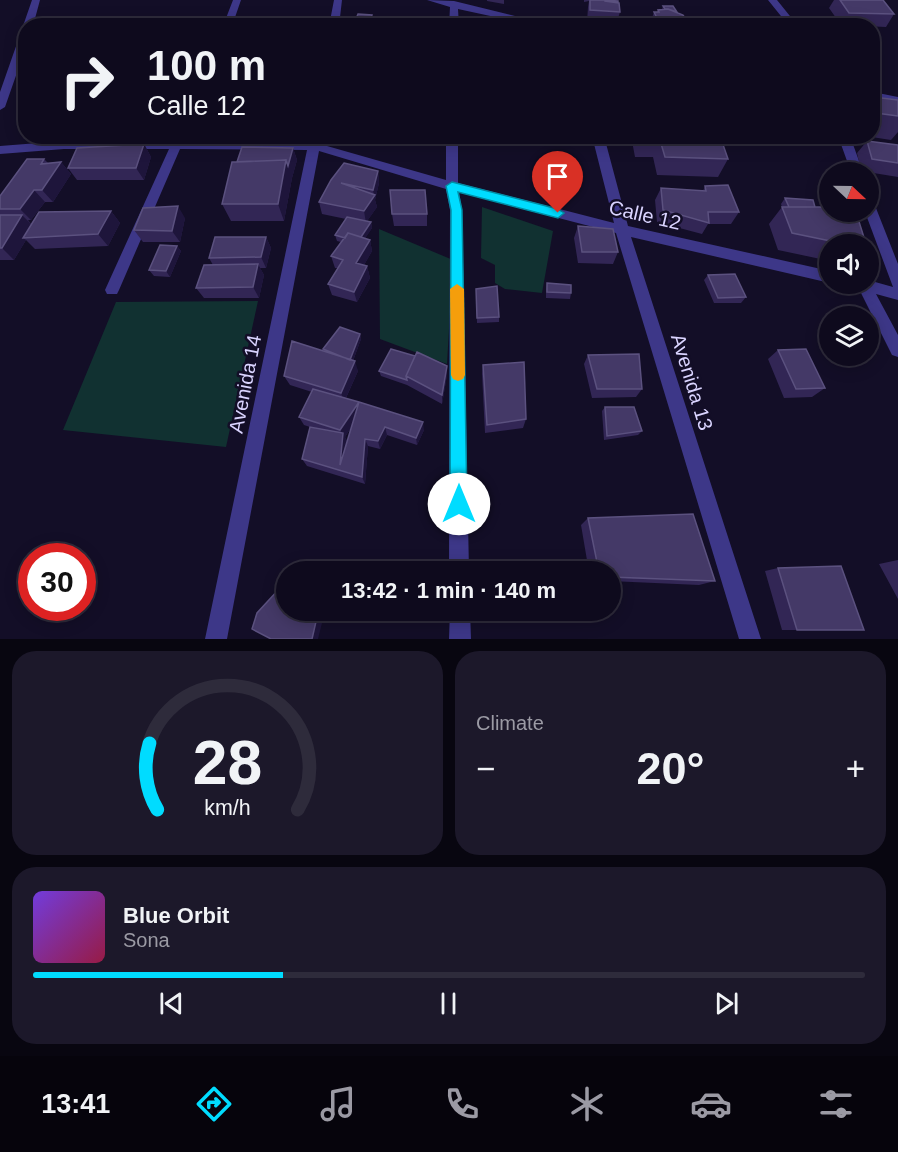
<!DOCTYPE html>
<meta charset="utf-8">
<style>
body{margin:0;font-family:Arial,sans-serif;background:#1c182a;color:#f1f3f6;height:100vh;display:flex;flex-direction:column;font-size:22px;white-space:nowrap}
*{box-sizing:border-box;margin:0}
p{font-size:20px;color:#9b9aa4}
.icon{flex:none;width:33px;height:33px;fill:none;stroke:currentColor;stroke-width:2;stroke-linecap:round;stroke-linejoin:round}
.map{position:relative;height:639px;overflow:hidden}
.drawer{display:flex;flex-direction:column;gap:12px;padding:12px;background:#080610;flex:1}
.drawer>*{flex:none}
.banner{position:absolute;left:18px;top:18px;width:862px;height:126px;border-radius:24px;box-shadow:0 3px 15px #0003,0 0 0 2px #2e2b3b;background:#0e0a1d;color:#f1f3f6;overflow:hidden}
.needle{width:39px;rotate:112deg}
.tools{position:absolute;left:819px;top:162px;display:grid;gap:12px}
.tools a{display:grid;place-items:center;width:60px;height:60px;border-radius:50%;background:#0e0a1d;box-shadow:0 3px 15px #0003,0 0 0 2px #2e2b3b;font-size:30px}
.speed{position:absolute;left:18px;top:543px;display:flex;gap:12px;font-size:30px;font-weight:700;text-align:center}
.speed>*{display:grid;place-content:center;width:78px;height:78px;border-radius:50%;background:#0e0a1d;box-shadow:0 3px 15px #0003,0 0 0 2px #2e2b3b;line-height:1}
.speed .limit{border:9px solid #d22;background:#fff;color:#111}
.pin{position:absolute;display:grid;place-items:center;width:51px;height:51px;color:#fff;margin:-62px -26px;border-radius:50% 50% 50% 0;rotate:-45deg;box-shadow:0 0 6px #0007}
.pin .icon{rotate:45deg}
.me{position:absolute;width:66px;margin:-33px;rotate:0deg;stroke-linejoin:round;filter:drop-shadow(0 0 4px #0008)}
.turn{display:flex;align-items:center;gap:21px;height:126px;padding:0 30px;font-size:27px}
.turn .icon{width:78px;height:78px;stroke-width:2.5}
.turn b{display:block;font-size:42px;line-height:51px}
.big{font-size:45px;font-weight:800;line-height:1.1}
.drawer .tile{flex:1;display:flex;flex-direction:column;justify-content:center;gap:9px;min-width:0;padding:0 21px;border-radius:24px;background:#1c182a}
.drawer .dial{align-items:center;gap:0}
.dial svg{height:156px;overflow:visible;fill:none;stroke:#2e2b3b;stroke-width:7;stroke-linecap:round;text-anchor:middle}
.dial text{fill:#f1f3f6;stroke:none}
.song{display:flex;align-items:center;gap:18px}
.cover{width:72px;height:72px;border-radius:9px;background:linear-gradient(135deg,hsl(260 70% 55%),hsl(340 70% 35%))}
.played{height:6px;border-radius:3px;background:linear-gradient(90deg,#00dcff 30%,#2e2b3b 30%)}
.keys{display:flex;justify-content:space-around;direction:ltr}
.heat{display:flex;justify-content:space-between;align-items:center;font-size:33px;direction:ltr}
.drawer .tiles{flex:1;display:grid;gap:12px;grid-template-columns:1fr 1fr}
.tile:last-child{grid-column:span 2}
.trip{position:absolute;left:276px;top:561px;width:345px;height:60px;border-radius:30px;background:#0e0a1d;box-shadow:0 3px 15px #0003,0 0 0 2px #2e2b3b;font-weight:800;line-height:60px;text-align:center}
.menu{display:flex;height:96px;justify-content:space-around;align-items:center;background:#06040c;color:#9b9aa4}
.menu .icon{width:42px;height:42px}
.menu .current{color:#00dcff}
.menu b{font-size:27px;color:#f1f3f6}
.map>svg:first-child{display:block}
.green{fill:#113131}
.lines{fill:none;stroke-linecap:round;stroke-linejoin:round}
.street{fill:#3d3788;fill-rule:evenodd}
.wall{fill:#322655;fill-rule:evenodd}
.shaded-wall{fill:#1e153b}
.building{fill:#443967;stroke:#5b517f;stroke-width:1.5}
.route{fill:#00dcff;stroke:#008fa6;stroke-width:1.5}
.slow{fill:#f59e0b}
.labels{text-anchor:middle;stroke-width:5;stroke-linejoin:round;paint-order:stroke}
.street-label{font-size:20px;fill:#dad4ff;stroke:#130e27}
</style>
<div class="map">
<svg width="898" height="639" viewBox="0 0 898 639">
<rect width="100%" height="100%" fill="#130e27"/>
<path class="green" d="M482,207L553,231L542,293L505,289L495,283V265L481,258Z
M379,229L453,260L447,364L380,339Z
M258,301L226,447L63,430L116,302Z"/>
<g class="lines">
<path class="street" d="M32,0H40L33,26H26V28L23,26Z
M233,0H241L232,26H223Z
M334,0H342L339,26H329Z
M427,0L454,1L555,26H536L458,9L459,26H449L450,7Z
M768,0H777L798,26H789Z
M26,29V47L5,107L0,110V92L21,32Z
M873,92L898,97V103L873,98Z
M175,136H185L184,142H309L310,136H322L320,144L446,180V136H458V183L614,223L592,136H604L628,226L830,271V283L631,237L761,639H739L616,233L459,192L462,210L469,572H449L450,210L446,189L319,151L227,639H205L307,150L180,149L119,290L117,294H107L105,290L169,149H64L0,154V146L64,141L172,142Z
M838,136H850L863,172H851Z
M868,199L874,203L898,264V300L876,294L898,335V357L892,355L859,289L853,284H868V280L893,287L865,212H868Z
M450,610H470L471,639H449Z"/>
</g>
<path class="wall" d="M487,0H504V4L487,1Z
M584,0H612L620,12L616,24L587,22L588,7L589,1L584,2Z
M834,0H883L894,14L886,27L841,25L829,8Z
M663,6L677,12L688,22L686,26H651L650,24L654,12H657L658,10L662,9Z
M873,97L898,100V132L891,140L865,136H873Z
M631,136H720L728,159L718,177L657,175L653,157H635Z
M867,141L898,145V177L861,171L857,153Z
M144,144L151,157L144,180H77L68,168Z
M293,148L297,160L292,178L284,221H231L222,204L237,162Z
M44,159L48,163L61,162L71,174L53,202H45L31,220H28L31,224L111,211L120,223L108,246L35,249L26,240L14,260H0V209Z
M378,171L379,183L375,200L377,207L367,221L371,222L372,228L365,238L370,240L372,251L364,265L367,266L370,278L357,302L332,295L328,284L338,268H335L331,256L341,242L337,241L335,235L346,219L322,214L319,202L331,180Z
M705,186L739,212L731,224H708L702,234L657,222L655,200L661,188L703,191Z
M785,198L815,207L866,244H830V261L778,250L769,224L782,207L781,204Z
M392,214H427V226H394Z
M185,218L180,242H143L134,230Z
M578,226L618,252L613,264L578,263L574,238Z
M266,237L271,248L266,268H260L264,275L259,298H204L196,288L213,265L209,258Z
M177,246L181,251L170,277L154,276L149,270Z
M708,275L746,297L741,303H714L704,280Z
M547,283L571,293L570,299L546,298V289Z
M476,289L499,317V322L477,323Z
M360,334L361,339L353,361L358,371L346,398L424,430L417,445L387,435L380,449L368,446L365,484L307,466L302,459L310,427L304,425L299,417L312,392L290,385L284,376L323,351V349ZM352,426L347,441L345,437Z
M778,350L825,388L812,397L784,398L768,359Z
M588,355L642,389L636,397L592,398L584,364Z
M483,365L526,419L523,428L485,433L482,374Z
M447,366V375L442,404L407,385L381,376L379,371Z
M605,407L642,431L638,435L604,440L602,411Z
M588,518L715,581L699,585L610,581V572H589L581,525Z
M898,560V599L879,564Z
M778,568L864,630H782L765,571Z"/>
<path class="shaded-wall" d="M26,68V75H25L20,69Z
M144,144L151,157L144,180L136,168Z
M293,148L297,160L292,178L284,221L278,204L286,160Z
M61,162L71,174L53,202L42,190Z
M378,171L379,183L375,200L377,207L366,223L364,211L374,196L373,190Z
M34,190L45,202L31,220L20,209Z
M178,206L185,218L180,242L172,231Z
M111,211L120,223L108,246L98,234Z
M22,215L34,227L23,238L26,240L14,260L2,248Z
M371,222L372,228L360,247L358,242Z
M266,237L271,248L266,268L261,257Z
M370,240L372,251L359,274L356,263Z
M177,246L181,251L170,277L166,271Z
M258,264L264,275L259,298L253,287Z
M367,266L370,278L357,302L354,292Z
M360,334L361,339L351,366L349,361Z
M355,361L358,371L344,402L341,393Z
M447,366V375L442,404V395Z
M359,402L362,410L345,437L347,441L340,465L343,436L340,430Z
M423,422L424,430L417,445L416,438Z
M385,427L387,435L380,449L378,441Z
M365,439L368,446L365,484L362,477Z
M316,610H320L324,615L318,639H312Z"/>
<path class="building" d="M590,0H605V1L619,3L620,12L590,10Z
M605,0L618,1V3L605,1Z
M840,0H883L894,14L849,13Z
M663,6H673L677,12L668,9H665Z
M668,9L683,15L688,22H659L654,12H659L658,10Z
M358,14L372,15L371,19H356Z
M381,18L380,26H351L352,19Z
M65,21L64,26H35V25Z
M26,41V49L22,50Z
M23,62H26V68L20,69Z
M873,97L898,100V116L876,113L873,105Z
M641,136H720L728,159L665,157L660,140L642,139Z
M867,141L898,145V163L872,159Z
M144,144L136,168H68L77,148Z
M242,147L293,148L288,166L286,160L237,162Z
M27,159H44L41,164L61,162L42,190H34L20,209H0V196Z
M286,160L278,204H222L232,162Z
M344,163L378,171L373,190L341,183L375,195L364,211L319,202L331,180Z
M728,185L739,212H708L709,223L663,210L661,188L706,191L705,186Z
M390,190H425L427,214H392Z
M785,198L813,200L815,207H789Z
M178,206L172,231L134,230L143,208Z
M782,207H830V212H856L866,244H845L792,233Z
M111,211L98,234L23,238L39,212Z
M0,215H22L2,248H0Z
M347,217L371,222L361,237L348,233L345,238L335,235Z
M578,226L613,229L618,252H582Z
M348,233L370,240L356,263L367,266L354,292L328,284L343,260L331,256Z
M215,237H266L261,257L209,258Z
M160,245L177,246L166,271L149,270Z
M258,264L253,287L196,288L204,265Z
M735,274L746,297L718,298L708,275Z
M547,283L571,285V293L547,292Z
M497,286L499,317L477,318L476,289Z
M340,327L360,334L350,360L323,349Z
M292,341L355,361L341,393L284,376Z
M391,349L415,356L406,376L407,380L379,371Z
M806,349L825,388L796,389L778,350Z
M417,352L447,366L442,395L406,376Z
M639,354L642,389H597L588,355Z
M524,362L526,419L487,425L483,365Z
M313,389L359,402L423,422L416,438L385,427L378,441L365,439L362,477L302,459L310,427L343,433L340,465L359,402L340,430L299,417Z
M605,407H634L642,431L607,436Z
M693,514L715,581L610,577V572H599L588,518Z
M841,566L864,630H797L778,568Z
M279,589L286,591V610H316L318,613L312,639H271L252,629L257,613Z"/>
<path class="route" d="M452,182L558,209L564,213L558,218L458,192L462,210L467,504L465,510L459,512L453,510L450,504L451,210L446,186Z"/>
<path class="slow" d="M457,284L464,289L465,375L463,379L458,381L453,379L451,375L450,289Z"/>
<g class="labels">
<g class="street-label">
<text transform="translate(645 215) rotate(13)" y="7">Calle 12</text>
<text transform="translate(692 382) rotate(73)" y="7">Avenida 13</text>
<text transform="translate(245 384) rotate(-79)" y="7">Avenida 14</text>
</g>
</g>
</svg>
<div class="tools">
<a><svg class="needle" viewBox="-14 -14 28 28"><path d="M0-13l5 13h-10z" fill="#e53935"/><path d="M0 13l5-13h-10z" fill="#9b9aa4"/></svg></a>
<a><svg class="icon" aria-label="sound" viewBox="0 0 24 24"><path d="M4 9h4l5-4v14l-5-4H4zM17 9q2 3 0 6"/></svg></a>
<a><svg class="icon" aria-label="layers" viewBox="0 0 24 24"><path d="M12 4l9 5-9 5-9-5zM3 14l9 5 9-5"/></svg></a>
</div>
<div class="speed"><div class="limit">30</div></div>
<div class="pin" style="left:558px;top:213px;background:#d93025"><svg class="icon" aria-label="arrive" viewBox="0 0 24 24"><path d="M6 21V4h12l-3 4 3 4H6"/></svg></div>
<svg class="me" style="left:459px;top:504px" viewBox="-20 -20 40 40"><circle r="19" fill="#fff"/><path d="M0-13L10 11 0 6-10 11z" fill="#00dcff"/></svg>
<div class="trip">13:42 · 1 min · 140 m</div>
<div class="banner">
<div class="turn"><svg class="icon" aria-label="right" viewBox="0 0 24 24"><path d="M7 20v-9h11M14 6l5 5-5 5"/></svg><div><b>100 m</b>Calle 12</div></div>
</div>
</div>
<section class="drawer">
<div class="tiles">
<div class="tile dial"><svg viewBox="0 0 100 80">
<path d="M14 69A42 42 0 1 1 86 69"/>
<path d="M14 69A42 42 0 0 1 10 35" stroke="#00dcff"/>
<text x="50" y="56" font-size="32" font-weight="700">28</text>
<text x="50" y="72" font-size="11">km/h</text>
</svg></div>
<div class="tile"><p>Climate</p>
<div class="heat"><a>−</a><b class="big">20°</b><a>+</a></div>
</div>
<div class="tile">
<div class="song"><i class="cover"></i><div><b>Blue Orbit</b><p>Sona</p></div></div>
<div class="played"></div>
<div class="keys"><svg class="icon" aria-label="previous" viewBox="0 0 24 24"><path d="M18 5L8 12l10 7zM5 5v14"/></svg><svg class="icon" aria-label="pause" viewBox="0 0 24 24"><path d="M8 5v14M16 5v14"/></svg><svg class="icon" aria-label="next" viewBox="0 0 24 24"><path d="M6 5l10 7-10 7zM19 5v14"/></svg></div>
</div>
</div>
</section>
<nav class="menu">
<b>13:41</b>
<svg class="icon current" aria-label="directions" viewBox="0 0 24 24"><path d="M12 3l9 9-9 9-9-9zM9 14v-3h6M13 9l2 2-2 2"/></svg>
<svg class="icon" aria-label="music" viewBox="0 0 24 24"><path d="M9 18V5l10-2v13"/><circle cx="6" cy="18" r="3"/><circle cx="16" cy="16" r="3"/></svg>
<svg class="icon" aria-label="phone" viewBox="0 0 24 24"><path d="M5 4h4l2 5-3 2q2 4 5 5l2-3 5 2v4C11 20 4 13 5 4z"/></svg>
<svg class="icon" aria-label="climate" viewBox="0 0 24 24"><path d="M12 3v18M4 7l16 10M4 17L20 7"/></svg>
<svg class="icon" aria-label="car" viewBox="0 0 24 24"><path d="M5 17H2v-5l4-1 3-4h7l3 4 3 1v5h-3M9 17h6M6 11h13"/><circle cx="7" cy="17" r="2"/><circle cx="17" cy="17" r="2"/></svg>
<svg class="icon" aria-label="filters" viewBox="0 0 24 24"><path d="M4 7h16M4 17h16"/><circle cx="9" cy="7" r="2"/><circle cx="15" cy="17" r="2"/></svg>
</nav>
